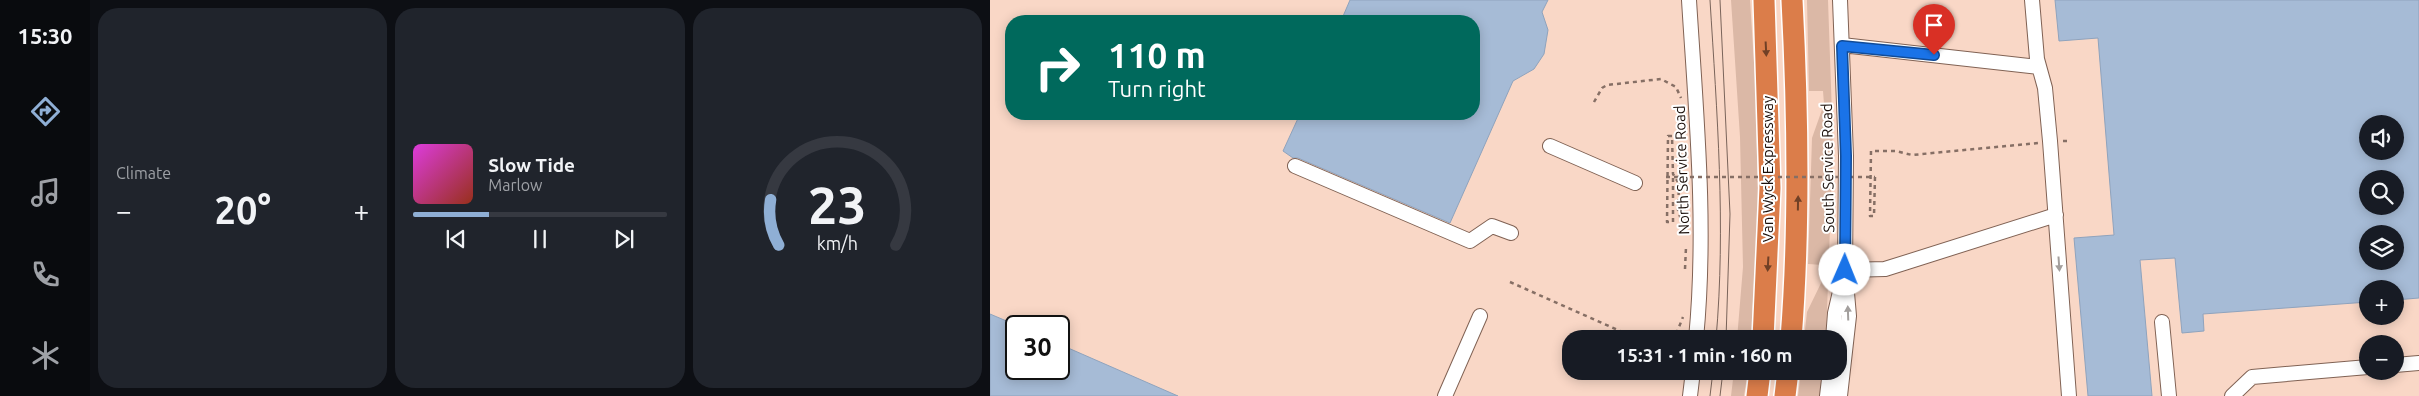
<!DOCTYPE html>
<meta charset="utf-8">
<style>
body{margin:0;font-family:Ubuntu,sans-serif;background:#20242c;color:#f1f3f6;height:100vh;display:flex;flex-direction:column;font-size:19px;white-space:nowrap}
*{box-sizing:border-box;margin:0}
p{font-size:16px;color:#9ea1a6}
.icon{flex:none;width:28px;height:28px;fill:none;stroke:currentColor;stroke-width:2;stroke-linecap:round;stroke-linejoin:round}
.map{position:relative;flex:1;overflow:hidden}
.side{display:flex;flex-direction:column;gap:8px;padding:8px;background:#0d0f14;width:900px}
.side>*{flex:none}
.hud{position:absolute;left:15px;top:15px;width:475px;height:105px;border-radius:20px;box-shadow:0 2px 12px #0003;background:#00695c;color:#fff;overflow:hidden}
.controls{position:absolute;left:1369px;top:115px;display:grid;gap:10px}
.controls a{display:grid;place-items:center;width:45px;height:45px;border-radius:50%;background:#171b24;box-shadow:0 2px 12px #0003;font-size:25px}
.speed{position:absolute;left:15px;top:315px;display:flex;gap:10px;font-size:25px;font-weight:700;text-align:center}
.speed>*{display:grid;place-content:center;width:65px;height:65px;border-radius:50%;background:#171b24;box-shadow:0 2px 12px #0003;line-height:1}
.speed .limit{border:2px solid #111;border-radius:8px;background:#fff;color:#111}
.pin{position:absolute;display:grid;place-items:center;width:42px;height:42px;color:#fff;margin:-51px -21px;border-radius:50% 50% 50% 0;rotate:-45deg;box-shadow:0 0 5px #0007}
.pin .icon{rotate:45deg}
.me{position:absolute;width:55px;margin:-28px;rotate:1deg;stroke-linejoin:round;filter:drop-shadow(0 0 4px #0008)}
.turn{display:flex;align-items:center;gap:18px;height:105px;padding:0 20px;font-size:22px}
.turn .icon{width:65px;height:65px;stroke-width:2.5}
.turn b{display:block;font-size:35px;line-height:42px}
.big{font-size:38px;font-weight:700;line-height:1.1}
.side .widget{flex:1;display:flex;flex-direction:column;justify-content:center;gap:8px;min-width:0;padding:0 18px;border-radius:20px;background:#20242c}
.side .dial{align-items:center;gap:0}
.dial svg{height:130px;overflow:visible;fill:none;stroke:#363941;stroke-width:7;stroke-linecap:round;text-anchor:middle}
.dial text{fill:#f1f3f6;stroke:none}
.song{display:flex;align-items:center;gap:15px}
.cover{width:60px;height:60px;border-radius:8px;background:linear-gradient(135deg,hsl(300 70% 55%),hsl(10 70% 35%))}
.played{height:5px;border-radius:2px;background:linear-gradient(90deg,#8fafd5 30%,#363941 30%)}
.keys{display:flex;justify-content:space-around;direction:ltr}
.heat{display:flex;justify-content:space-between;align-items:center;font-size:28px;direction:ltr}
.side .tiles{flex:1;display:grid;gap:8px;grid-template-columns:repeat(3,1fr)}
.trip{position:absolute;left:572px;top:330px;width:285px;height:50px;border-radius:20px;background:#171b24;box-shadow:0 2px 12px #0003;font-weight:700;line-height:50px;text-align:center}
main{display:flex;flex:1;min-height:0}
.dock{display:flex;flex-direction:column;width:90px;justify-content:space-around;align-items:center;background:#090b0e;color:#9ea1a6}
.dock .icon{width:35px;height:35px}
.dock .selected{color:#8fafd5}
.dock b{font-size:22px;color:#f1f3f6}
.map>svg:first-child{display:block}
.green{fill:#dbb8a6}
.building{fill:#a6bbd6;stroke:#8fa3bd;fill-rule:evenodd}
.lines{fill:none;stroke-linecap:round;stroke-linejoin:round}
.minor-casing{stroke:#806254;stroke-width:16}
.highway-casing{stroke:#fff;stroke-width:24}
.path{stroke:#866f65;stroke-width:2.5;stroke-dasharray:4 4;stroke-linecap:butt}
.minor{stroke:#fff;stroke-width:14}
.highway{stroke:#db7d4a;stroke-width:21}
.tram{stroke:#7a645a;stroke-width:1}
.path-bridge{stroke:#866f65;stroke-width:2.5;stroke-dasharray:4 4;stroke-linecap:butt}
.oneway{fill:#714026}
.oneway2{fill:#a39f9d}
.route-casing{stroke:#114b97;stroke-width:12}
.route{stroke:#1a73e8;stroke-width:9}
.labels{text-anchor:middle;stroke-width:4;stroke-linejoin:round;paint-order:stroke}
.street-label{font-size:15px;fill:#1a0e09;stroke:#fff}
</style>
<main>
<nav class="dock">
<b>15:30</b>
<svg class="icon selected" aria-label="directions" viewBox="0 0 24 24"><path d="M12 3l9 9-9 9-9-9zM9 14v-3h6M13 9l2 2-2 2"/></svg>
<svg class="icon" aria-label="music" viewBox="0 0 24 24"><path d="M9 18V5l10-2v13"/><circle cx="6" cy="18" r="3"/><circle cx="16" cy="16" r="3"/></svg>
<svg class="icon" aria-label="phone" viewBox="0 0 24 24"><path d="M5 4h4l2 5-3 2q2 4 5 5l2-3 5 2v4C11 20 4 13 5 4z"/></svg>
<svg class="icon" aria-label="climate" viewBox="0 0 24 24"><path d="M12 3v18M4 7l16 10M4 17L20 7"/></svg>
</nav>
<section class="side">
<div class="tiles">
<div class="widget"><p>Climate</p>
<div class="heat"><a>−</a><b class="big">20°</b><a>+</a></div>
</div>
<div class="widget">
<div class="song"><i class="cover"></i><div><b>Slow Tide</b><p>Marlow</p></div></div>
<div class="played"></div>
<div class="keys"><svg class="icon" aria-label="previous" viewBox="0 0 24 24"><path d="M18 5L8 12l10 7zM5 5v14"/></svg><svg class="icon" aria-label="pause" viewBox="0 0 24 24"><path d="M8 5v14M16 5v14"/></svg><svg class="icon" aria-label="next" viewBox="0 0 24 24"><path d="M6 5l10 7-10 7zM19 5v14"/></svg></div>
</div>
<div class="widget dial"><svg viewBox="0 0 100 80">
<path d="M14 69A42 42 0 1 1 86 69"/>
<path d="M14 69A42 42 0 0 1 9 41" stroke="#8fafd5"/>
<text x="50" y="56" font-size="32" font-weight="700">23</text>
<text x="50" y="72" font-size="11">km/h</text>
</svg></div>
</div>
</section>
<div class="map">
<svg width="1429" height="396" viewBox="0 0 1429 396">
<rect width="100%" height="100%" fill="#f9d7c6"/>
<path class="green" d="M741,0H760L766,94L768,209L761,339H747L753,267L750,137Z
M817,0H838L843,144L836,339H814L817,312L832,281L833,265L818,264L822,138L834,104L833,91H819Z
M744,371H758L754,396H741Z
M811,371H833L830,396H808Z"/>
<path class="building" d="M360,0H558L552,12L558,30L554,54L544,69L523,81L460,223L308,158H303L293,151L310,114H484V21H351Z
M1065,0H1429V298L1405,300V289H1378V302L1213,314L1214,331L1192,333L1185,258L1150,260L1162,396H1098L1084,238L1124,235L1108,38L1069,41ZM1378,124H1405V151H1378ZM1378,179H1405V206H1378ZM1378,234H1405V261H1378Z
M0,314L26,325V369H69V344L188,396H0Z"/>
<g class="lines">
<g class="minor-casing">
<path id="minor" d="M699,0C706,113 717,226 706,339
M850,0L856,156L855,270L859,316L850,396
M1042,0L1047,59L1055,88L1060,141L1079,396
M852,45L1048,67
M560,146L645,183
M305,166L480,241L502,226L521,233
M855,270L895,269L1066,215
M1172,322L1179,396
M843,339L845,313L852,283
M1405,365L1429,363
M455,396L490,316
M700,396L703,371
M837,396L840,371
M1242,396L1262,377L1378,367"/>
</g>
<g class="highway-casing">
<path id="highway" d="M773,339L780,188L774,0
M801,339C810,226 808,113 802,0
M767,396L770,371
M795,396L798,371"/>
</g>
<path class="path" d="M604,102L612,88L617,85L671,79L686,87L691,98
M692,111L688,210L696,236
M1073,141H1079
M885,177L884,216H880L881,151H906L922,155L1048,143
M683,178V222H677L678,136H682L683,174L688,182
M695,269L696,247
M520,282L648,339
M680,339L687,332L693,317"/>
<use href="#minor" class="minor"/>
<use href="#highway" class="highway"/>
<path class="tram" d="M720,0C727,113 736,226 726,339
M730,0L740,214L736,339
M720,396L723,371
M730,396L733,371"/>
<path class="path-bridge" d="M676,177H885"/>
</g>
<defs><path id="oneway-solid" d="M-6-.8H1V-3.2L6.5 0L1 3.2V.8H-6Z" transform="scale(1.25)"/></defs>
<g class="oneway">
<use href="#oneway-solid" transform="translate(776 49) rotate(87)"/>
<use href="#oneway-solid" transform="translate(808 203) rotate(-89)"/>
<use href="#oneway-solid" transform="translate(778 264) rotate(93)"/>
</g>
<g class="oneway2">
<use href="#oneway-solid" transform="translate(1069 264) rotate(86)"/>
<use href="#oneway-solid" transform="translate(858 313) rotate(-92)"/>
</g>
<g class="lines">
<g class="route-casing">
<path id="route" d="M855,270L856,156L852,46L944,55"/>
</g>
<use href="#route" class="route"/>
</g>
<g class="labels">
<g class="street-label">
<text transform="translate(838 168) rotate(-91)" y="5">South Service Road</text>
<text transform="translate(778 169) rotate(-90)" y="5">Van Wyck Expressway</text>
<text transform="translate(692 170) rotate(-92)" y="5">North Service Road</text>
</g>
</g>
</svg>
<div class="controls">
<a><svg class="icon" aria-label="sound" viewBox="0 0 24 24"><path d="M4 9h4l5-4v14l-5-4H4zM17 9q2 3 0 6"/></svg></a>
<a><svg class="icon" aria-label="search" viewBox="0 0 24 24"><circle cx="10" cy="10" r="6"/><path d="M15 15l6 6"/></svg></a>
<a><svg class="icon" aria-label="layers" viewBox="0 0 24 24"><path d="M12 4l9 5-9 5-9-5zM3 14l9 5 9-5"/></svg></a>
<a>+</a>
<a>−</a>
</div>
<div class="speed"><div class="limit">30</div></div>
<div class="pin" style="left:944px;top:55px;background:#d93025"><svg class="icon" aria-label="arrive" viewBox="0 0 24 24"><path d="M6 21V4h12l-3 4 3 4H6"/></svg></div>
<svg class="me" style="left:855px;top:270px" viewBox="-20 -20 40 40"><circle r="19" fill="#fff"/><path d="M0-13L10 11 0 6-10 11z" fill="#1a73e8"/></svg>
<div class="trip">15:31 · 1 min · 160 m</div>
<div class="hud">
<div class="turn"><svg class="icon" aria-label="right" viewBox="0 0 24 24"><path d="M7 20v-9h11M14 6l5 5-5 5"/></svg><div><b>110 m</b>Turn right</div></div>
</div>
</div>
</main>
